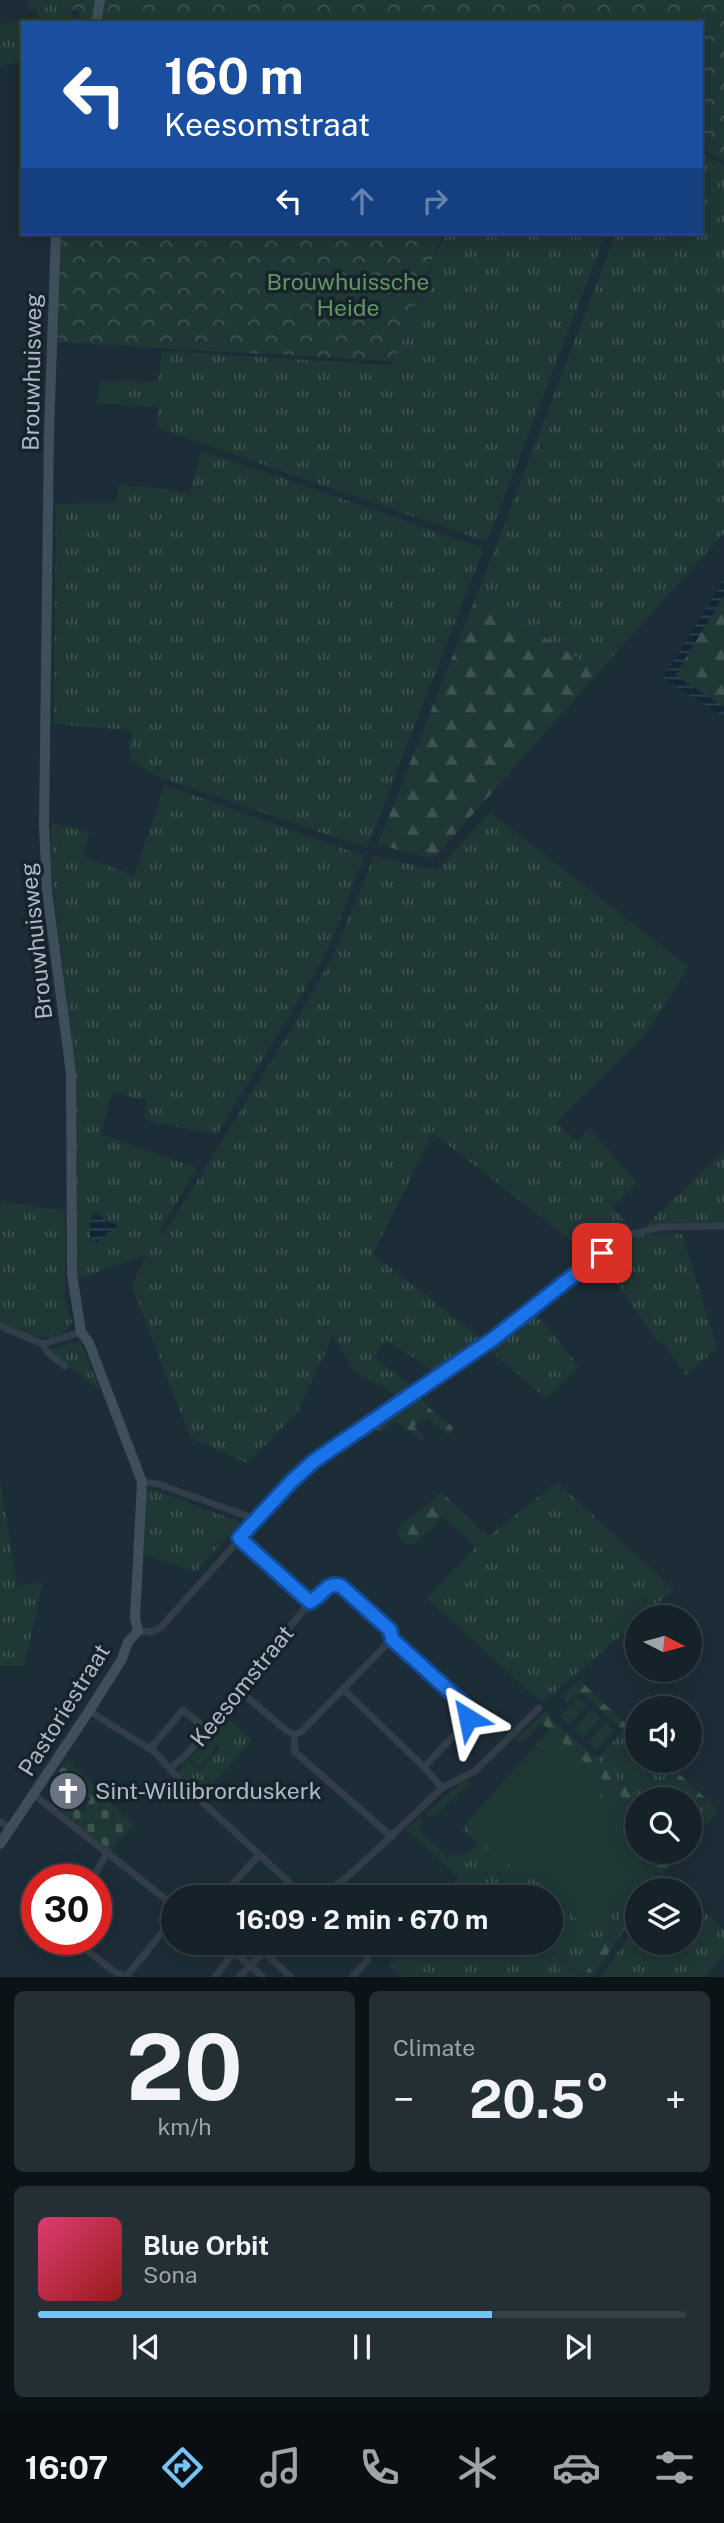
<!DOCTYPE html>
<meta charset="utf-8">
<style>
body{margin:0;font-family:"Public Sans",sans-serif;background:#232f35;color:#f1f3f6;height:100vh;display:flex;flex-direction:column;font-size:26px;white-space:nowrap}
*{box-sizing:border-box;margin:0}
p{font-size:23px;color:#9ea4a8}
.icon{flex:none;width:38px;height:38px;fill:none;stroke:currentColor;stroke-width:2;stroke-linecap:round;stroke-linejoin:round}
.map{position:relative;height:1977px;overflow:hidden}
.details{display:flex;flex-direction:column;gap:14px;padding:14px;background:#0c1317;flex:1}
.details>*{flex:none}
.guide{position:absolute;left:21px;top:21px;width:682px;height:214px;border-radius:0px;box-shadow:0 4px 18px #0003,0 0 0 2px #353f46;background:#1a4fa0;color:#fff;overflow:hidden}
.needle{width:46px;rotate:96deg}
.tools{position:absolute;left:625px;top:1605px;display:grid;gap:14px}
.tools a{display:grid;place-items:center;width:77px;height:77px;border-radius:50%;background:#162229;box-shadow:0 4px 18px #0003,0 0 0 2px #353f46;font-size:35px}
.speed{position:absolute;left:21px;top:1864px;display:flex;gap:14px;font-size:35px;font-weight:700;text-align:center}
.speed>*{display:grid;place-content:center;width:91px;height:91px;border-radius:50%;background:#162229;box-shadow:0 4px 18px #0003,0 0 0 2px #353f46;line-height:1}
.speed .limit{border:10px solid #d22;background:#fff;color:#111}
.pin{position:absolute;display:grid;place-items:center;width:60px;height:60px;color:#fff;margin:-30px;border-radius:14px;box-shadow:0 4px 10px #0006}
.me{position:absolute;width:77px;margin:-38px;rotate:325deg;stroke-linejoin:round;filter:drop-shadow(0 0 5px #0008)}
.turn{display:flex;align-items:center;gap:24px;height:147px;padding:0 28px;font-size:32px}
.turn .icon{width:91px;height:91px;stroke-width:2.5}
.turn b{display:block;font-size:49px;line-height:60px}
.lanes{display:flex;align-items:center;height:66px;padding:0 28px;background:#0003;justify-content:center;gap:35px;direction:ltr}
.lanes .off{opacity:.35}
.big{font-size:52px;font-weight:700;line-height:1.1}
.details .tile{flex:1;display:flex;flex-direction:column;justify-content:center;gap:10px;min-width:0;padding:0 24px;border-radius:10px;background:#232f35}
.details .dial{align-items:center;gap:0}
.dial b{font-size:91px;line-height:1}
.song{display:flex;align-items:center;gap:21px}
.cover{width:84px;height:84px;border-radius:10px;background:linear-gradient(135deg,hsl(340 70% 55%),hsl(0 70% 35%))}
.played{height:7px;border-radius:4px;background:linear-gradient(90deg,#75c4ff 70%,#353f46 70%)}
.keys{display:flex;justify-content:space-around;direction:ltr}
.heat{display:flex;justify-content:space-between;align-items:center;font-size:38px;direction:ltr}
.details .tiles{flex:1;display:grid;gap:14px;grid-template-columns:1fr 1fr}
.tile:last-child{grid-column:span 2}
.trip{position:absolute;left:161px;top:1885px;width:402px;height:70px;border-radius:35px;background:#162229;box-shadow:0 4px 18px #0003,0 0 0 2px #353f46;font-weight:700;line-height:70px;text-align:center}
.tab-bar{display:flex;height:112px;justify-content:space-around;align-items:center;background:#090e10;color:#9ea4a8}
.tab-bar .icon{width:49px;height:49px}
.tab-bar .active{color:#75c4ff}
.tab-bar b{font-size:32px;color:#f1f3f6}
.map>svg:first-child{display:block}
.grass{fill:url(#grass-tufts);fill-rule:evenodd}
.forest{fill:url(#forest-firs)}
.cemetery{fill:url(#cemetery-stones)}
.park{fill:url(#park-crowns)}
.pitch{fill:#1f3836}
.water{fill:url(#water-rules)}
.lines{fill:none;stroke-linecap:round;stroke-linejoin:round}
.street{stroke:#313e47;stroke-width:7}
.secondary{stroke:#3e4e5a;stroke-width:10}
.route-casing{stroke:#114b97;stroke-width:18}
.route{stroke:#1a73e8;stroke-width:12}
.labels{text-anchor:middle;stroke-width:7;stroke-linejoin:round;paint-order:stroke}
.park-label{font-size:23px;fill:#619663;stroke:#17232b}
.street-label{font-size:23px;fill:#aab9c5;stroke:#17232b}
.poi-label{font-size:23px;fill:#aab9c5;stroke:#17232b;text-anchor:start}
</style>
<div class="map">
<svg width="724" height="1977" viewBox="0 0 724 1977">
<defs>
<pattern id="grass-tufts" width="24" height="20" patternUnits="userSpaceOnUse" patternTransform="scale(1.75)"><rect width="24" height="20" fill="#1f3836"/><path d="M3 7l-1-3M5 7V3M7 7l1-3M15 17l-1-3M17 17v-4M19 17l1-3" fill="none" stroke="#3d5352"/></pattern>
<pattern id="forest-firs" width="22" height="20" patternUnits="userSpaceOnUse" patternTransform="scale(1.75)"><rect width="22" height="20" fill="#1f3836"/><path d="M5 1l3.5 6h-7zM16 11l3.5 6h-7z" fill="#3d5352"/></pattern>
<pattern id="cemetery-stones" width="16" height="16" patternUnits="userSpaceOnUse" patternTransform="scale(1.75)"><rect width="16" height="16" fill="#1f3836"/><path d="M2 7V4a2 2 0 0 1 4 0v3zM10 15v-3a2 2 0 0 1 4 0v3z" fill="#3d5352"/></pattern>
<pattern id="park-crowns" width="20" height="18" patternUnits="userSpaceOnUse" patternTransform="scale(1.75)"><rect width="20" height="18" fill="#1f3836"/><path d="M2 6a3 3 0 1 1 6 0M12 15a3 3 0 1 1 6 0" fill="none" stroke="#3d5352"/></pattern>
<pattern id="water-rules" width="6" height="5" patternUnits="userSpaceOnUse" patternTransform="scale(1.75)"><rect width="6" height="5" fill="#112634"/><path d="M0 2.5h6" fill="none" stroke="#314350"/></pattern>
</defs>
<rect width="100%" height="100%" fill="#1d2d37"/>
<path class="grass" d="M29,0H65L73,13L72,23H39L36,10L27,8Z
M28,18L32,23H23V60L0,67V24Z
M702,153L724,166V533L599,672L477,595L616,233H702Z
M445,233H606L487,542L157,428L158,407L98,403L100,381L158,382L162,351L390,365L393,363Z
M201,450L484,548L367,848L159,777L130,760L131,730L54,724L56,504L116,503L119,485L166,489L190,494Z
M165,785L364,856L331,943L317,970L217,1134L149,1121L144,1117L148,1100L112,1093L101,1134L197,1168L160,1231L164,1234L294,1024L334,954L374,856L437,870L490,812L689,967L645,1035L556,1123L577,1142L589,1128L637,1183L612,1207L630,1227L592,1257L433,1133L373,1254L484,1340L437,1373L386,1340L374,1357L415,1388L400,1397L355,1372L333,1336L297,1413L247,1463L190,1437L132,1287L147,1254L76,1280V1077L51,869L52,823L90,832L83,856L134,876ZM96,1213L107,1221L108,1232L97,1242L91,1238C89,1231 89,1218 96,1213Z
M724,1151V1224L645,1226Z
M0,1201L65,1211V1299L72,1322C56,1350 22,1332 0,1324Z
M682,1234L717,1348L686,1375L662,1342L658,1343L602,1262L639,1235Z
M536,1313L579,1367L546,1399L489,1349Z
M80,1341L100,1391L51,1352L50,1349Z
M0,1479L17,1585L43,1583L24,1666H0Z
M557,1482L674,1590L642,1617H637V1622L542,1703L426,1598L477,1546Z
M149,1489L155,1490L240,1522L196,1572L142,1554L146,1490Z
M225,1716L252,1740L203,1795L177,1772L188,1760L200,1770L220,1748L208,1736Z
M550,1730L637,1811V1852H667L637,1890L583,1977L542,1943L551,1942V1897H493L448,1856L467,1854L478,1844L461,1829Z
M623,1731L637,1744V1760L655,1761L704,1807V1811L690,1827V1799H640L596,1759Z
M459,1877L481,1897H443Z
M690,1898L724,1930V1953L706,1977H601L637,1924V1942H690Z
M406,1943H531L568,1977H402L388,1964Z"/>
<path class="forest" d="M477,595L599,672L433,859L378,844Z
M724,595V707L675,675Z
M419,1396L434,1413L452,1426L453,1432L448,1434L427,1418L414,1426L424,1437L422,1441L398,1422H394L380,1433L374,1429V1425Z
M442,1492L489,1538L475,1546L443,1517L439,1518L437,1524L414,1544C404,1545 397,1537 398,1528Z
M579,1680L637,1734V1744L581,1692L568,1702L561,1697Z
M546,1711L553,1720L640,1799H637V1811L542,1723L520,1743L515,1739Z
M655,1761H665L716,1808V1814L690,1841V1827L704,1811V1807Z
M465,1780L471,1783L432,1817L427,1816L425,1814Z
M419,1819L423,1823L418,1827L419,1830L493,1897H481L406,1829Z
M666,1852H680L651,1890H639Z
M637,1892V1911L592,1977H583Z
M531,1943H542L581,1977H568Z"/>
<path class="cemetery" d="M67,1759L110,1799L108,1802L134,1824L110,1850L49,1802L55,1793L82,1813L91,1798L58,1773Z"/>
<path class="park" d="M33,0H724V162L702,148V23H78L79,11Z
M59,233H443L394,361L58,342Z"/>
<path class="pitch" d="M578,1697L587,1705L569,1725L560,1716Z
M592,1709L601,1718L583,1737L574,1729Z
M606,1723L614,1731L596,1750L588,1742Z
M551,1737L607,1789L522,1877L467,1829Z
M207,1738L217,1747L200,1767L190,1758Z
M614,1791L637,1812V1852H662L588,1929L532,1877Z"/>
<path class="water" d="M724,580V595L675,675L724,707V717L663,678Z
M96,1213L107,1221L116,1224C116,1233 111,1229 106,1234C102,1237 102,1240 97,1242L91,1238C89,1230 89,1217 96,1213Z"/>
<g class="lines">
<path class="street" d="M0,1326L43,1344L81,1332
M43,1344L47,1352L65,1366
M142,1482L158,1484L247,1516L254,1522
M239,1538L310,1602
M138,1631L152,1632L161,1627L292,1481L314,1461L493,1339L624,1236L661,1227L724,1226
M344,1690L424,1767L442,1788
M242,1693L287,1731L294,1734L295,1752L392,1837
M89,1711L155,1752L184,1785L305,1897
M294,1734L301,1732L392,1639
M150,1749L183,1710L208,1731
M170,1768L183,1758L242,1693L245,1681L310,1602C322,1596 327,1581 341,1586L390,1630L392,1639L466,1707L469,1712L465,1724L424,1767
M34,1795L173,1905
M0,1822L10,1828
M91,1880L108,1852
M221,1897L259,1855
M322,1897L355,1870L442,1788L475,1771L539,1708
M72,1939L115,1972L129,1977
M222,1942L263,1977
M126,1977L173,1919
M215,1977L234,1952
M239,1977L264,1952L291,1977
M352,1977L367,1961V1954L354,1942"/>
<path class="secondary" d="M96,23L100,0
M0,1844L89,1711L122,1659L128,1642L138,1631L135,1618L142,1482L89,1343L81,1332L72,1274L71,1073L47,891L44,825L49,431L56,233"/>
</g>
<g class="lines">
<g class="route-casing">
<path id="route" d="M468,1718L466,1706L392,1639L390,1630L341,1586C327,1581 322,1596 310,1602L239,1538L292,1481L314,1461L493,1339L602,1253"/>
</g>
<use href="#route" class="route"/>
</g>
<defs>
<g id="church-disc" transform="scale(2.0125)"><circle r="9.5" fill="#6b7280" stroke="#17232b"/><path d="M-1.2-6h2.4v3.5h3.3v2.4h-3.3V6h-2.4V-.1h-3.3v-2.4h3.3Z" fill="#fff"/></g>
</defs>
<g fill-rule="evenodd">
<use href="#church-disc" x="68" y="1791"/>
</g>
<g class="labels">
<g class="park-label">
<text x="348" y="290">Brouwhuissche<tspan x="348" dy="26">Heide</tspan></text>
</g>
<g class="street-label">
<text transform="translate(32 372) rotate(-89)" y="8">Brouwhuisweg</text>
<text transform="translate(36 941) rotate(-96)" y="8">Brouwhuisweg</text>
<text transform="translate(242 1686) rotate(-51)" y="8">Keesomstraat</text>
<text transform="translate(64 1710) rotate(-58)" y="8">Pastoriestraat</text>
</g>
<g class="poi-label">
<text x="95" y="1799">Sint-Willibrorduskerk</text>
</g>
</g>
</svg>
<div class="tools">
<a><svg class="needle" viewBox="-14 -14 28 28"><path d="M0-13l5 13h-10z" fill="#e53935"/><path d="M0 13l5-13h-10z" fill="#9ea4a8"/></svg></a>
<a><svg class="icon" aria-label="sound" viewBox="0 0 24 24"><path d="M4 9h4l5-4v14l-5-4H4zM17 9q2 3 0 6"/></svg></a>
<a><svg class="icon" aria-label="search" viewBox="0 0 24 24"><circle cx="10" cy="10" r="6"/><path d="M15 15l6 6"/></svg></a>
<a><svg class="icon" aria-label="layers" viewBox="0 0 24 24"><path d="M12 4l9 5-9 5-9-5zM3 14l9 5 9-5"/></svg></a>
</div>
<div class="speed"><div class="limit">30</div></div>
<div class="pin" style="left:602px;top:1253px;background:#d93025"><svg class="icon" aria-label="arrive" viewBox="0 0 24 24"><path d="M6 21V4h12l-3 4 3 4H6"/></svg></div>
<svg class="me" style="left:468px;top:1718px" viewBox="-20 -20 40 40"><path d="M0-17L14 15 0 8-14 15z" fill="#1a73e8" stroke="#fff" stroke-width="4"/></svg>
<div class="trip">16:09 · 2 min · 670 m</div>
<div class="guide">
<div class="turn"><svg class="icon" aria-label="left" viewBox="0 0 24 24"><path d="M17 20v-9H6M10 6l-5 5 5 5"/></svg><div><b>160 m</b>Keesomstraat</div></div>
<div class="lanes"><svg class="icon" aria-label="left" viewBox="0 0 24 24"><path d="M17 20v-9H6M10 6l-5 5 5 5"/></svg><svg class="icon off" aria-label="ahead" viewBox="0 0 24 24"><path d="M12 20V5M6 11l6-6 6 6"/></svg><svg class="icon off" aria-label="right" viewBox="0 0 24 24"><path d="M7 20v-9h11M14 6l5 5-5 5"/></svg></div>
</div>
</div>
<section class="details">
<div class="tiles">
<div class="tile dial"><b>20</b><p>km/h</p></div>
<div class="tile"><p>Climate</p>
<div class="heat"><a>−</a><b class="big">20.5°</b><a>+</a></div>
</div>
<div class="tile">
<div class="song"><i class="cover"></i><div><b>Blue Orbit</b><p>Sona</p></div></div>
<div class="played"></div>
<div class="keys"><svg class="icon" aria-label="previous" viewBox="0 0 24 24"><path d="M18 5L8 12l10 7zM5 5v14"/></svg><svg class="icon" aria-label="pause" viewBox="0 0 24 24"><path d="M8 5v14M16 5v14"/></svg><svg class="icon" aria-label="next" viewBox="0 0 24 24"><path d="M6 5l10 7-10 7zM19 5v14"/></svg></div>
</div>
</div>
</section>
<nav class="tab-bar">
<b>16:07</b>
<svg class="icon active" aria-label="directions" viewBox="0 0 24 24"><path d="M12 3l9 9-9 9-9-9zM9 14v-3h6M13 9l2 2-2 2"/></svg>
<svg class="icon" aria-label="music" viewBox="0 0 24 24"><path d="M9 18V5l10-2v13"/><circle cx="6" cy="18" r="3"/><circle cx="16" cy="16" r="3"/></svg>
<svg class="icon" aria-label="phone" viewBox="0 0 24 24"><path d="M5 4h4l2 5-3 2q2 4 5 5l2-3 5 2v4C11 20 4 13 5 4z"/></svg>
<svg class="icon" aria-label="climate" viewBox="0 0 24 24"><path d="M12 3v18M4 7l16 10M4 17L20 7"/></svg>
<svg class="icon" aria-label="car" viewBox="0 0 24 24"><path d="M5 17H2v-5l4-1 3-4h7l3 4 3 1v5h-3M9 17h6M6 11h13"/><circle cx="7" cy="17" r="2"/><circle cx="17" cy="17" r="2"/></svg>
<svg class="icon" aria-label="filters" viewBox="0 0 24 24"><path d="M4 7h16M4 17h16"/><circle cx="9" cy="7" r="2"/><circle cx="15" cy="17" r="2"/></svg>
</nav>
